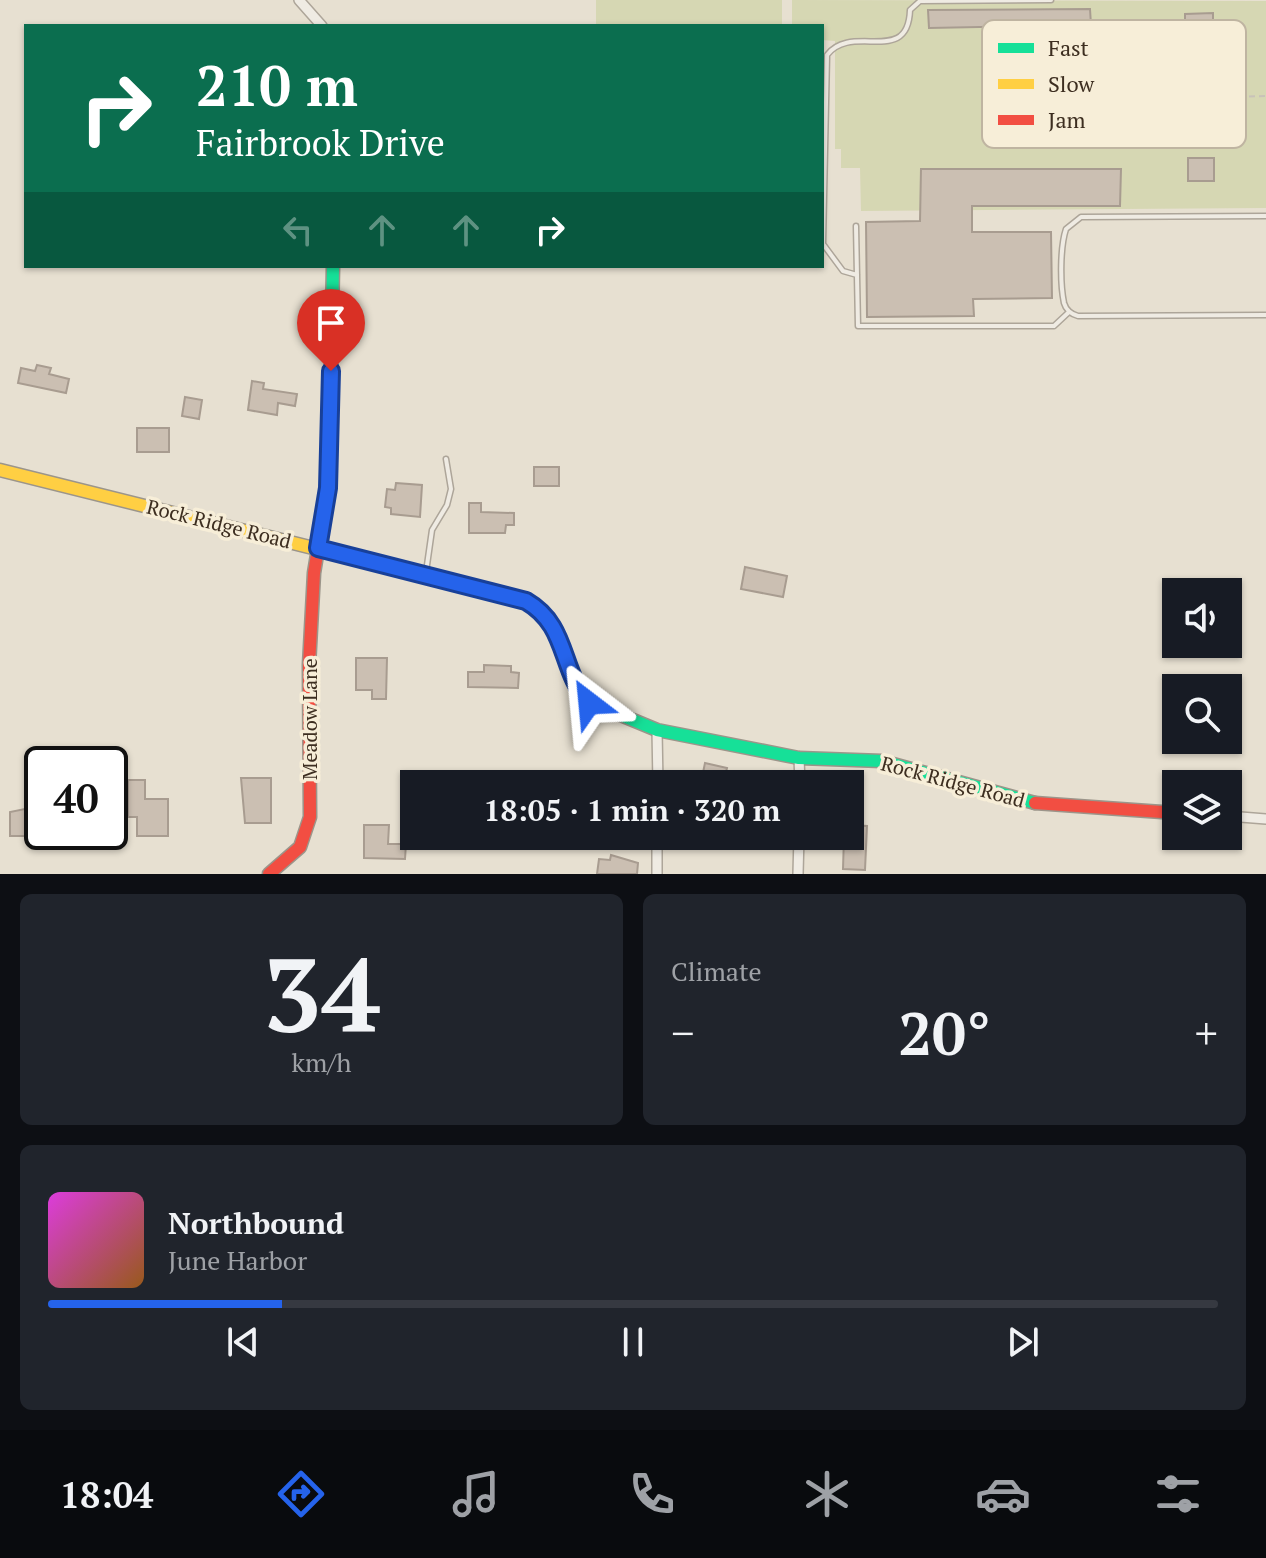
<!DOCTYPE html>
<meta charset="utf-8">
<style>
body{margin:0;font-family:"PT Serif",serif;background:#20242c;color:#f1f3f6;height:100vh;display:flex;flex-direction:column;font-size:30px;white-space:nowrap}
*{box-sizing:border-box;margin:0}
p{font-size:26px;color:#9ea1a6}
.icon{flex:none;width:44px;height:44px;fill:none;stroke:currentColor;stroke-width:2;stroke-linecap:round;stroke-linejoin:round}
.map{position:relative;height:874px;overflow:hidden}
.drawer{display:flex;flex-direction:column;gap:20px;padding:20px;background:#0d0f14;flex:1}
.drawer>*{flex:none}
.guide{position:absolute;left:24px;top:24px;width:800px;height:244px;border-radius:0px;box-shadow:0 2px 6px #0004;background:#0b6e4f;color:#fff;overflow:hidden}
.fabs{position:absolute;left:1162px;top:578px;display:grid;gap:16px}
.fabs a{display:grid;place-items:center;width:80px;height:80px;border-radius:0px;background:#171b24;box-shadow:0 2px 6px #0004;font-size:40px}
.speed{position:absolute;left:24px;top:746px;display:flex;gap:16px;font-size:40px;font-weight:700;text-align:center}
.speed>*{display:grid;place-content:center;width:104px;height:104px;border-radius:50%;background:#171b24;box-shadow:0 2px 6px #0004;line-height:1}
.speed .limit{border:4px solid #111;border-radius:12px;background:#fff;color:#111}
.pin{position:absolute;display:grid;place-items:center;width:68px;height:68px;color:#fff;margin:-82px -34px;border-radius:50% 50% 50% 0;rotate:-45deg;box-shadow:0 0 8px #0007}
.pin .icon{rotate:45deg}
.me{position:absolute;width:88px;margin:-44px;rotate:331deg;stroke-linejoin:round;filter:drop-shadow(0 0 6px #0008)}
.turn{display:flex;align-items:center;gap:28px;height:168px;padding:0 40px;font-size:36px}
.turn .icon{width:104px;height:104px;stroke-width:2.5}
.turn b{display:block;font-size:56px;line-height:68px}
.lanes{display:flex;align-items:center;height:76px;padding:0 40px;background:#0003;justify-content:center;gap:40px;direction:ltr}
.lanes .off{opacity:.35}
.big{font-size:60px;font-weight:700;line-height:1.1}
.drawer .card{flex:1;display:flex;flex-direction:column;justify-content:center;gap:12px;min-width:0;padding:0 28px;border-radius:12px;background:#20242c}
.drawer .dial{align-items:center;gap:0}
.dial b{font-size:104px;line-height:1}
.song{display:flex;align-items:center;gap:24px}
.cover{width:96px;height:96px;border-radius:12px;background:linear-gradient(135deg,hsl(300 70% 55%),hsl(30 70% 35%))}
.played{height:8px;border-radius:4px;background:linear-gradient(90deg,#2563eb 20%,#363941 20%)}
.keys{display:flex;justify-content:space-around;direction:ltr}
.heat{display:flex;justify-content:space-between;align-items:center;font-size:44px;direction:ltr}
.drawer .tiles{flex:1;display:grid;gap:20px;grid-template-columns:1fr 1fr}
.card:last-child{grid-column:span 2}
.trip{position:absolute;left:400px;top:770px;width:464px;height:80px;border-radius:0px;background:#171b24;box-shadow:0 2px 6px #0004;font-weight:700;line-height:80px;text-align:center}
.dock{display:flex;height:128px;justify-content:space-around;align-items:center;background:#090b0e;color:#9ea1a6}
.dock .icon{width:56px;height:56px}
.dock .on{color:#2563eb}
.dock b{font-size:36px;color:#f1f3f6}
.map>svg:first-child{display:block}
.green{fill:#d6d7b3}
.building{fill:#cbbfb2;stroke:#a89c90;stroke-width:2}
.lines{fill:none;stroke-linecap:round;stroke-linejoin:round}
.lane-casing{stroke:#ada599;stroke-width:7}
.street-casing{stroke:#ada599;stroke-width:12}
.fast-casing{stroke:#9c958a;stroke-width:15}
.slow-casing{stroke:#9c958a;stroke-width:15}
.jam-casing{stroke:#9c958a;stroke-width:15}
.path{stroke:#c8c2b9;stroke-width:2;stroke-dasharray:6 4;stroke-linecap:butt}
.lane{stroke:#efebe3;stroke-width:4}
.street{stroke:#efebe3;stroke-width:9}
.fast{stroke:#16e098;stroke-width:12}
.slow{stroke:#ffcf43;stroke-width:12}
.jam{stroke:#f24e42;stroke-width:12}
.route-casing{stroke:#184099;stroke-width:20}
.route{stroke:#2563eb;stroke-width:14}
.labels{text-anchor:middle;stroke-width:7;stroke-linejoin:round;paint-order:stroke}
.street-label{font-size:20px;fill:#3d2e20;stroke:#f7eed8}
.key{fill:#f7eed8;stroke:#bfb4a1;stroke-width:2}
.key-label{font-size:22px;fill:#3d2e20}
</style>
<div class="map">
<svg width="1266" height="874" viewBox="0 0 1266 874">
<rect width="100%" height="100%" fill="#e7e0d1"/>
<path class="green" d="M596,0H782V26H596Z
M792,0L1266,1V208L861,211L860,168H841V149H835V41L822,40V26H792Z"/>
<path class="building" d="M1090,9L1091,25L929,28L928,10Z
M1213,13V37H1185V14Z
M1188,158H1214V181H1188Z
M921,169H1121L1120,206H972V232H1051L1052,298L973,299L974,316L867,317L866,222L920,221Z
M37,365L51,368L49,374L69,379L66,393L18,383L21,368L35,371Z
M252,381L264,383L263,389L297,394L295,406L278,403L277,415L248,410Z
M185,397L202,400L199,419L182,416Z
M137,428H169V452H137Z
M534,467H559V486H534Z
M396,483L422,485L420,517L391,514V508L385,507L387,489L395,490Z
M469,503H481V512L514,513V525H506L505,533H469Z
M745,567L787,576L783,597L741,589Z
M356,658H387L386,699H372V690H356Z
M484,665L511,666V672L519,673L518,688L468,687V672H484Z
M705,763L727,768L723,784L701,782Z
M31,769H42V836H10V812L30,808Z
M241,778H271V823H245Z
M128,780H145V799H168V836H137V817H128Z
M364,825H389L388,844H406L405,859L364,858Z
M850,825L867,826L865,870L843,869L844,836H850Z
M611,855L638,863L637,874H597L599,859L610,860Z"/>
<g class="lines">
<g class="lane-casing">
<path id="lane" d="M1266,216L1081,217L1066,229C1060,247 1060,284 1064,303C1066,310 1071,314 1078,316L1266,315
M856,226L858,326H1054L1069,312
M857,275L843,271L823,244L827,55C852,22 908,67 910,10L920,1L1051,0
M426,572L432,530L447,505L451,489L446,459"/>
</g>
<g class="street-casing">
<path id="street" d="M299,0L322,26
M657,730L658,784
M799,758L800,784
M1228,816L1266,819
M657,874V836
M798,874L799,836"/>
</g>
<g class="fast-casing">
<path id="fast" d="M331,368L333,266
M587,701L657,730L799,758L882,761L1035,803"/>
</g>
<g class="slow-casing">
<path id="slow" d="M0,470L526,601C566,622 560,670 587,701"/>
</g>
<g class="jam-casing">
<path id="jam" d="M1035,803L1176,813
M269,874L300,847L310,817L309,665L314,573L328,488L331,368"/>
</g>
<path class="path" d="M1229,97L1266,96"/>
<use href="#lane" class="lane"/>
<use href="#street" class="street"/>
<use href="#fast" class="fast"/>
<use href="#slow" class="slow"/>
<use href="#jam" class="jam"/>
</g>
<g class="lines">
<g class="route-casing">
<path id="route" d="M331,371L328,488L318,548L526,601C569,626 559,669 589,703"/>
</g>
<use href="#route" class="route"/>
</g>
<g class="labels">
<g class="street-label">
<text transform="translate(219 524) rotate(14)" y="7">Rock Ridge Road</text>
<text transform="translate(310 719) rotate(-90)" y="7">Meadow Lane</text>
<text transform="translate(953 782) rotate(15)" y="7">Rock Ridge Road</text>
</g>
</g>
<rect x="982" y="20" width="264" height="128" rx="12" class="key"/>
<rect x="998" y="43" width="36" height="10" fill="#16e098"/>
<rect x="998" y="79" width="36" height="10" fill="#ffcf43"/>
<rect x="998" y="115" width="36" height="10" fill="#f24e42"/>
<g class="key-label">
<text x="1048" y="56">Fast</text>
<text x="1048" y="92">Slow</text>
<text x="1048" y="128">Jam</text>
</g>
</svg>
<div class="fabs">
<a><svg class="icon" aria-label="sound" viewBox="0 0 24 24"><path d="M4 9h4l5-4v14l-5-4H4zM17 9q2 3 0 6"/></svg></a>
<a><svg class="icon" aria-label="search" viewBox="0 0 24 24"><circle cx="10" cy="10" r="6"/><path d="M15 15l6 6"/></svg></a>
<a><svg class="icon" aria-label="layers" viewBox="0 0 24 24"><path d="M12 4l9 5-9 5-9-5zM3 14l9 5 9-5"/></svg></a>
</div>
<div class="speed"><div class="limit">40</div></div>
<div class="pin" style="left:331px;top:371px;background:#d93025"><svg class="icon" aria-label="arrive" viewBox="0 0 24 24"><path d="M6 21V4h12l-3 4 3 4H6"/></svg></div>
<svg class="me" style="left:589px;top:703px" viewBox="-20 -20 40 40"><path d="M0-17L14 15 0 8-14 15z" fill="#2563eb" stroke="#fff" stroke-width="4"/></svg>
<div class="trip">18:05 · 1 min · 320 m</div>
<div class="guide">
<div class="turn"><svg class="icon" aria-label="right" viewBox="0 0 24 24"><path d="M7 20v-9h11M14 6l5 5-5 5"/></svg><div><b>210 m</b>Fairbrook Drive</div></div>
<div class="lanes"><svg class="icon off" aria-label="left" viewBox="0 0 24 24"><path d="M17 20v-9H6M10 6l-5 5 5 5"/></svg><svg class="icon off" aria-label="ahead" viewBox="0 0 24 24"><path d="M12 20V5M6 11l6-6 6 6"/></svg><svg class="icon off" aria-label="ahead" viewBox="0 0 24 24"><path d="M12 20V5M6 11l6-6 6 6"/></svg><svg class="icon" aria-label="right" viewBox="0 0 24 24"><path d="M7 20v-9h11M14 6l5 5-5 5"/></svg></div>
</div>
</div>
<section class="drawer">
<div class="tiles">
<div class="card dial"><b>34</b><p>km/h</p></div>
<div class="card"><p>Climate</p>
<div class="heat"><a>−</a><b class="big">20°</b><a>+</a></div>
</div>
<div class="card">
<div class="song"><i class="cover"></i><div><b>Northbound</b><p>June Harbor</p></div></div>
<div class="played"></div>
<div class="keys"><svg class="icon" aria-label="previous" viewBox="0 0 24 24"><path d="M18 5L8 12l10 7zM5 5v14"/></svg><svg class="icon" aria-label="pause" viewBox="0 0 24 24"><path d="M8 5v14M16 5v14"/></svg><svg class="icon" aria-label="next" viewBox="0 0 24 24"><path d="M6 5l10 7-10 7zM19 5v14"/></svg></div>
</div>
</div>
</section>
<nav class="dock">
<b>18:04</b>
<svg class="icon on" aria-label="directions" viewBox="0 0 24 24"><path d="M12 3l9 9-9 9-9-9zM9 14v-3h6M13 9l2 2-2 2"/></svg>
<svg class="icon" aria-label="music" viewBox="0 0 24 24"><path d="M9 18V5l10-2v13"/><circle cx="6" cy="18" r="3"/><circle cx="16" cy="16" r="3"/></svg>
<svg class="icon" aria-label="phone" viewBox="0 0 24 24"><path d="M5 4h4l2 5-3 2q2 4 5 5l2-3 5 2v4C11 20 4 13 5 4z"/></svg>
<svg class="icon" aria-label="climate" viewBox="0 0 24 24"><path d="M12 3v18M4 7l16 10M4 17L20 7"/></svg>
<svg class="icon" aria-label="car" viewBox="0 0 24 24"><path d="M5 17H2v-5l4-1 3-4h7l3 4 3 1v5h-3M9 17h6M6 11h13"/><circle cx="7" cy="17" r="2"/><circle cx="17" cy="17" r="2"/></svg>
<svg class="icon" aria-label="filters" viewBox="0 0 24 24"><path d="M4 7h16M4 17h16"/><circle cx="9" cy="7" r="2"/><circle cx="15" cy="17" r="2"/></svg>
</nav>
